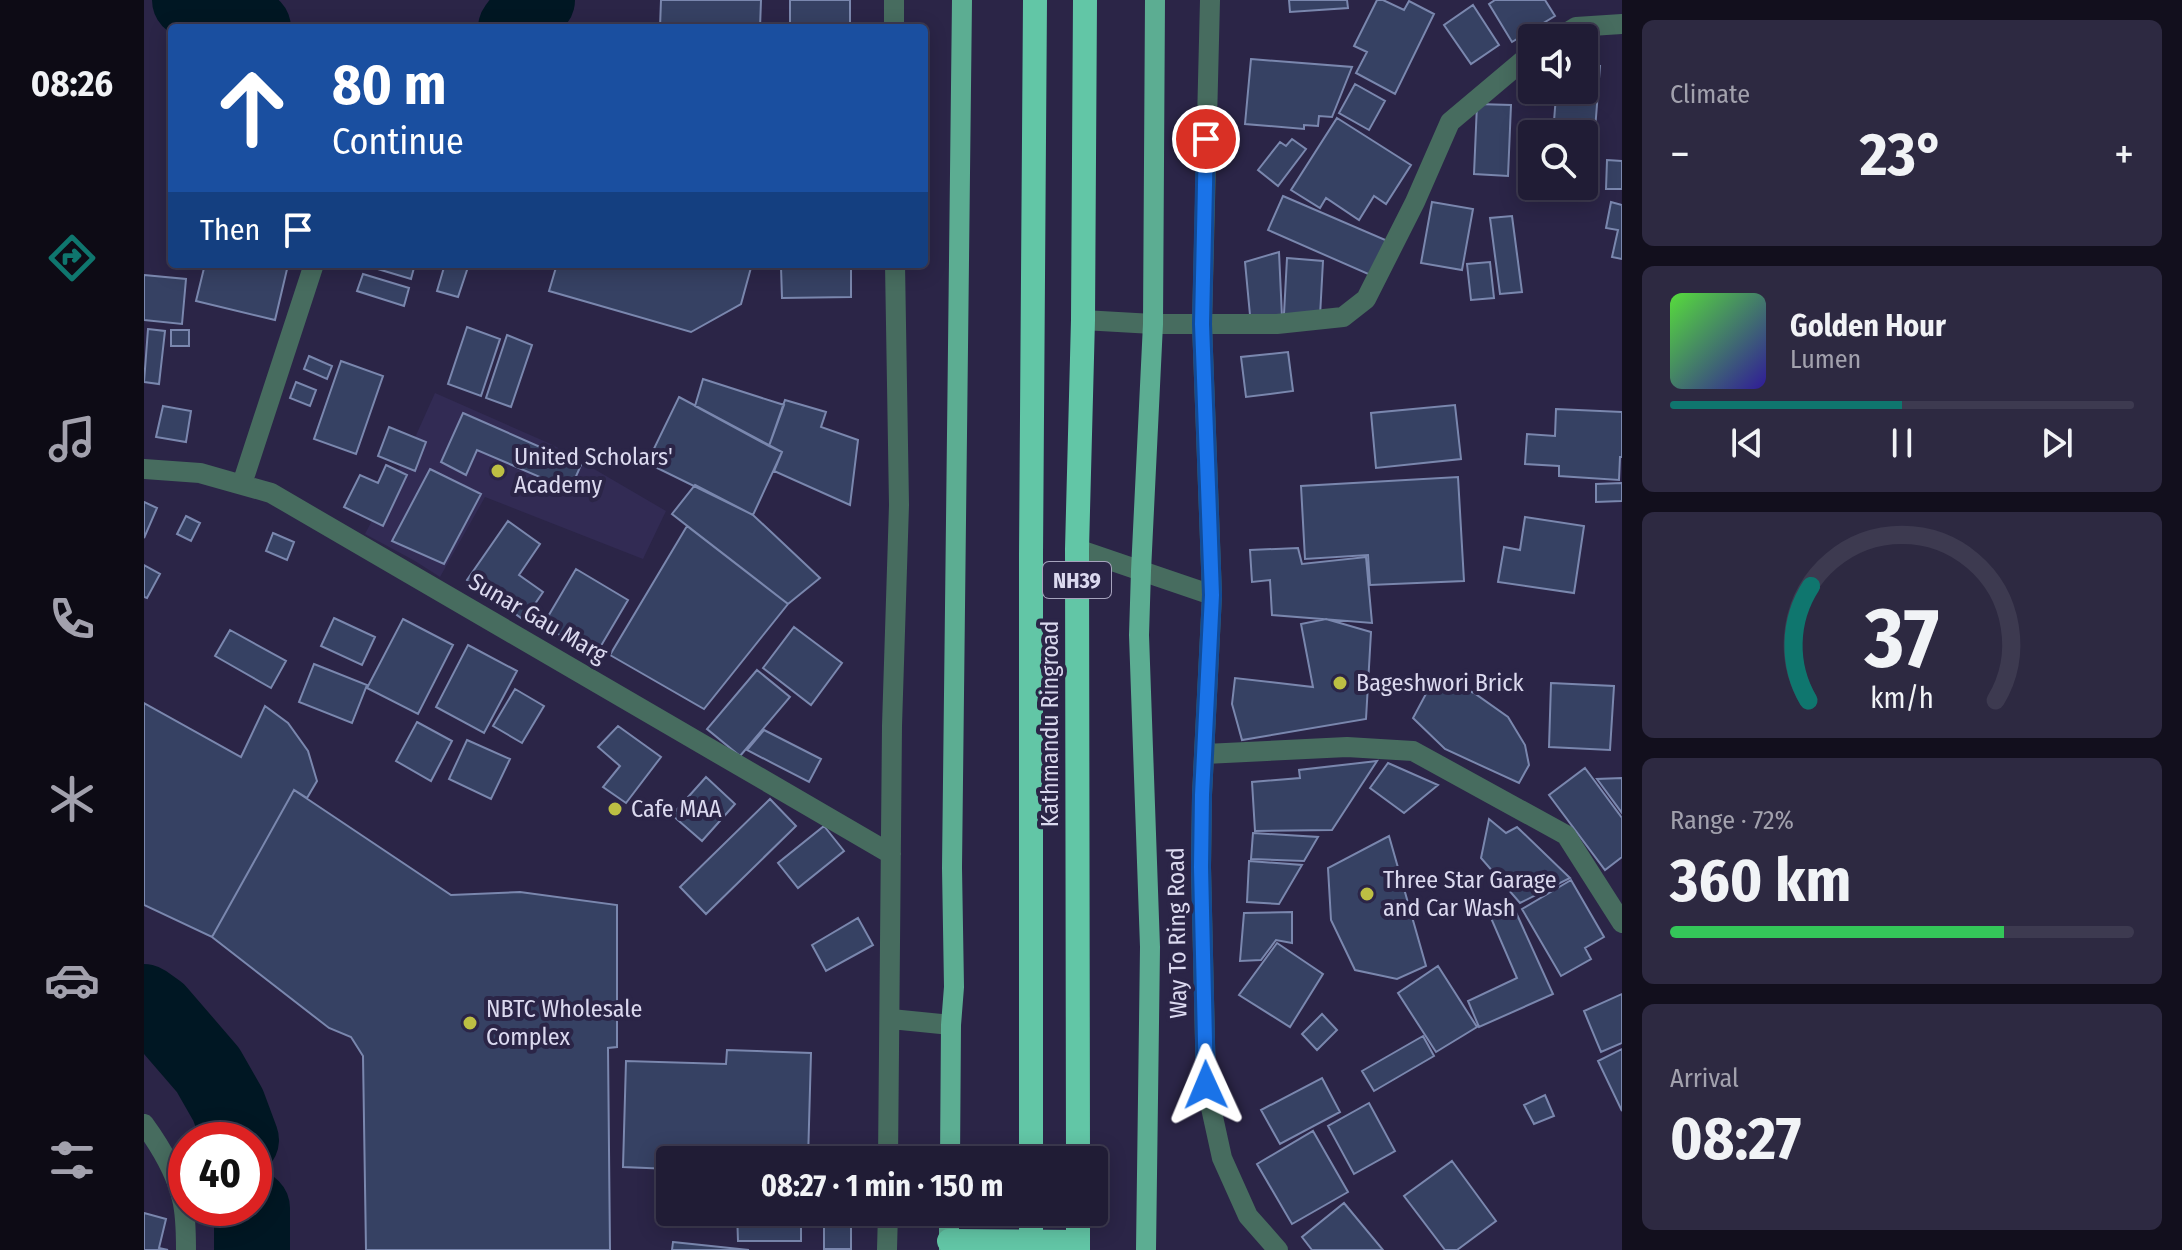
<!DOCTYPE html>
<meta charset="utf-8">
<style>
body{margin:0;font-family:"Fira Sans Condensed",sans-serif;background:#2d2941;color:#f1f3f6;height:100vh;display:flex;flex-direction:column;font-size:30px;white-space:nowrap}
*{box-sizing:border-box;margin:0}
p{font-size:26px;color:#a2a1ad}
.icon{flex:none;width:44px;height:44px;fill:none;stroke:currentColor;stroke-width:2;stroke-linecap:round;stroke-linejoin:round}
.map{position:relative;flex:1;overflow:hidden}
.details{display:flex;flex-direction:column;gap:20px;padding:20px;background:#120f1d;width:560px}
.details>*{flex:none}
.banner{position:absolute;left:24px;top:24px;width:760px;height:244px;border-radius:8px;box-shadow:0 4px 20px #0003,0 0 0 2px #3d3a50;background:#1a4fa0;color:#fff;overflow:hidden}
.fabs{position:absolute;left:1374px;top:24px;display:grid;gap:16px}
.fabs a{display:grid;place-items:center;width:80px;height:80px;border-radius:8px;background:#201c35;box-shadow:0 4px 20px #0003,0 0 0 2px #3d3a50;font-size:40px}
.speed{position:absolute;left:24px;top:1122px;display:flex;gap:16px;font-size:40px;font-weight:700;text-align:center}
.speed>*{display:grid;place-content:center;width:104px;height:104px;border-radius:50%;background:#201c35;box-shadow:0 4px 20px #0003,0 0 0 2px #3d3a50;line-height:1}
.speed .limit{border:12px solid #d22;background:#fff;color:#111}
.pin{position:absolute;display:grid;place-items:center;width:68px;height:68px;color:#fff;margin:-34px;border:4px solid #fff;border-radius:50%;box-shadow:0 2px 8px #0007}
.me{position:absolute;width:88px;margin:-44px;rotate:359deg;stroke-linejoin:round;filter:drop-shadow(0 0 6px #0008)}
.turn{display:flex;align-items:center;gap:28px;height:168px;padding:0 32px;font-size:36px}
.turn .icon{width:104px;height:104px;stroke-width:2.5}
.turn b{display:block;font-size:56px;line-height:68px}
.then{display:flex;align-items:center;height:76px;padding:0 32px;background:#0003;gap:16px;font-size:30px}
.big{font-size:60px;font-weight:700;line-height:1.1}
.details .tile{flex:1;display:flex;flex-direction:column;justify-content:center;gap:12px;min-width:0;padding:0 28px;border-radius:12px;background:#2d2941}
.details .dial{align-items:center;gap:0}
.dial svg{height:208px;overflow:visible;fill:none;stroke:#3d3a50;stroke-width:7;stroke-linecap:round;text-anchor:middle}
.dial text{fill:#f1f3f6;stroke:none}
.song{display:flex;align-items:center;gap:24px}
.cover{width:96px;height:96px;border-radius:12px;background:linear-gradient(135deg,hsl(110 70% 55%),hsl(250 70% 35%))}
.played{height:8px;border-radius:4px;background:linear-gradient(90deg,#0f766e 50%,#3d3a50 50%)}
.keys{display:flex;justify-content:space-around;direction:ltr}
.heat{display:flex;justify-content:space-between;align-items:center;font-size:44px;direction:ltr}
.charge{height:12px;border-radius:6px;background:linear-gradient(90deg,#34c759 72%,#3d3a50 0)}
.trip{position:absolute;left:512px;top:1146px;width:452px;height:80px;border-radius:8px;background:#201c35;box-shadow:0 4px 20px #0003,0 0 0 2px #3d3a50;font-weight:700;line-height:80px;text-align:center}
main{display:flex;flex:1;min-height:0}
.dock{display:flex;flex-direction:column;width:144px;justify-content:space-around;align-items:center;background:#0d0b15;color:#a2a1ad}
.dock .icon{width:56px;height:56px}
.dock .current{color:#0f766e}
.dock b{font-size:36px;color:#f1f3f6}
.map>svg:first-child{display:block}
.built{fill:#322b54}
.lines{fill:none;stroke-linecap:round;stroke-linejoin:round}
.river{stroke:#001723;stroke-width:76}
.building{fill:#364163;stroke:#7a87ae;stroke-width:2}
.minor{stroke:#476c5f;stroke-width:20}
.major{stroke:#5cad92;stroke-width:20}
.highway{stroke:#62c6a6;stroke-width:24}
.route-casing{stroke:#114b97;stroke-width:20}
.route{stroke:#1a73e8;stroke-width:14}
.poi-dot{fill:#bdbf43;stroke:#2b2547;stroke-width:3}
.labels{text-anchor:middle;stroke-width:8;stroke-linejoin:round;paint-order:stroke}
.shield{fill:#2b2547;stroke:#a6a3bd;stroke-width:2}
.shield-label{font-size:22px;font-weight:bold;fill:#dbd9ef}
.poi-label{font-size:24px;fill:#dbd9ef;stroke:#2b2547;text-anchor:start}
.street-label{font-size:24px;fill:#dbd9ef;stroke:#2b2547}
</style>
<main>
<nav class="dock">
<b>08:26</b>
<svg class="icon current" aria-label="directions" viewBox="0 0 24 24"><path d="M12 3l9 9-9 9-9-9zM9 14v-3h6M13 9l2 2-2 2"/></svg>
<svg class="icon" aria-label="music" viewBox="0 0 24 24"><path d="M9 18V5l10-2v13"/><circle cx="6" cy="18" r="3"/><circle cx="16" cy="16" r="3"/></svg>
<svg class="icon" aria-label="phone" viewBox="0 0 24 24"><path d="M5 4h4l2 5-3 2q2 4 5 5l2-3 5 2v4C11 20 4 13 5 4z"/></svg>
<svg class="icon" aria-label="climate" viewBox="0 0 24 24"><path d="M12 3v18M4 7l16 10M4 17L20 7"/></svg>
<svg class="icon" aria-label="car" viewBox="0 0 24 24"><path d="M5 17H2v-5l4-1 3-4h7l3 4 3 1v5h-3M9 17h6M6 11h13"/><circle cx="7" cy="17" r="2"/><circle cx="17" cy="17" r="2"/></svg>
<svg class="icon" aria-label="filters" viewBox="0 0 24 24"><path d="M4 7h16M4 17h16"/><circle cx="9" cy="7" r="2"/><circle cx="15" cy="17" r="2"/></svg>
</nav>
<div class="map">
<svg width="1478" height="1250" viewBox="0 0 1478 1250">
<rect width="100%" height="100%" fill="#2b2547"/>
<path class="built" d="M291,393L409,445L522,511L499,559L341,497L296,577L271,561L221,534L269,442Z"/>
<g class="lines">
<path class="river" d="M46,0L109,28
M372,28L393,0
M0,1002L14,1012L64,1070L84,1105L97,1140
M108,1250V1208"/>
</g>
<path class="building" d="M517,0H617L616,28H516Z
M646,0H706V28H646Z
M1145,0H1203L1204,8L1146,12Z
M1233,0H1239L1260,10L1265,1L1290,14L1251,94L1212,73L1223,52L1210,46Z
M1351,0H1401L1411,16L1368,42L1345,4Z
M1329,5L1355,45L1327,64L1300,25Z
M1107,59L1208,67L1188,117L1175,116L1174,126L1160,125V129L1101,124Z
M1440,65L1456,66L1450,143L1440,142V134H1424L1425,122L1410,121L1412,96L1403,95L1404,90H1440Z
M1211,84L1241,101L1225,130L1195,113Z
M1333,104L1367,105L1364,176L1330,174Z
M1193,118L1267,165L1242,204L1230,196L1215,220L1182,198L1176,208L1147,190Z
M1148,139L1162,149L1134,186L1114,170L1136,142L1142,146Z
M1463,160L1478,161V189H1462Z
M1139,196L1246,242L1231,277L1124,230Z
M1288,202L1329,209L1318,270L1277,263Z
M1467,202L1478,205V259L1468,257L1474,230L1462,228Z
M1368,216L1378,292L1356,294L1346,218Z
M1135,252L1138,317L1106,315L1101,262Z
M1143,258L1179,261L1176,316L1140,314Z
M1346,262L1350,298L1327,300L1323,264Z
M61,264L144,265L131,320L52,301Z
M217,264H271L267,279Z
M301,264H325L314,297L293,291Z
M413,264H608L597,304L547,332L405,291Z
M707,266V297L638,298L637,267Z
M219,274L265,288L260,306L213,291Z
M0,275L42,279L38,324L0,320Z
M323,327L356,339L337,396L304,384Z
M4,329L21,331L15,384L0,382Z
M27,330H45V346H27Z
M363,335L388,345L367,407L342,398Z
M1144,352L1149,391L1102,397L1097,357Z
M165,356L188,366L183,379L160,369Z
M197,361L239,376L212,454L170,439Z
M559,379L640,405L625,446L551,406Z
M152,382L172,390L166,406L146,398Z
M535,397L638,452L609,515L503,463Z
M641,400L682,412L677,427L714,440L706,505L630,471L638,452L625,446Z
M1311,405L1317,459L1232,468L1227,413Z
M19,406L47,411L42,442L12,437Z
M1412,409L1478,412V457H1476L1475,480L1415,476V466L1381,464L1383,434L1411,436Z
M319,413L437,465L426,490L333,450L322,475L297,462Z
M245,427L282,442L271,471L234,456Z
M242,465L263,475L239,526L200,507L216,475L234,483Z
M286,469L337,494L300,564L248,541Z
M1314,477L1320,581L1226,585L1224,555L1161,559L1157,486Z
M1478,483V501L1452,502V484Z
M551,485L609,515L676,578L644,604L528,514Z
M0,502L13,508L0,538Z
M42,516L56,523L47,541L33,534Z
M1381,517L1440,526L1430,593L1354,582L1360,547L1376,550Z
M364,521L396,544L375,575L399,592L380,620L323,580Z
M543,526L644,604L560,709L466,655Z
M129,533L150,542L143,560L122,551Z
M1154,548L1158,564L1222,557L1228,623L1128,615L1126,580L1108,582L1106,550Z
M0,565L16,574L3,598L0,597Z
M432,569L484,600L451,656L399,625Z
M190,618L231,637L218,665L177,646Z
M259,619L309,645L274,714L223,688Z
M1182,619L1227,632L1222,719L1098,740L1088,704L1091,678L1169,687L1157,624Z
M650,627L698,663L667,705L619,668Z
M86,630L142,661L127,688L71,656Z
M324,645L373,671L340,733L292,707Z
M170,664L223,685L208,723L155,702Z
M613,670L646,697L596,756L563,729Z
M1291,677L1330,693L1364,717L1381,745L1385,765L1375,783L1301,749L1269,718Z
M1407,683L1470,686L1466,750L1405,747Z
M371,689L400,706L378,743L349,726Z
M0,703L97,757L121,706L144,723L164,751L173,781L163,798L150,790L68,937L0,905Z
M273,722L308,741L287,781L252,761Z
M474,726L517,757L482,803L459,787L476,766L454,747Z
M620,730L677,759L665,782L603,750Z
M323,740L366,759L347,799L305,779Z
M1233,761L1188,830L1111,831L1108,782L1156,778L1155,770Z
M1244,763L1294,785L1260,813L1226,788Z
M1441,768L1478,818V857L1461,870L1405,795Z
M562,777L591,804L558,841L528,815Z
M1478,778V813L1453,779Z
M150,790L307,895L376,892L473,905V1047L464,1048L466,1250H222L219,1056L207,1037L185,1028L68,937Z
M626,799L652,826L562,914L536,887Z
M1345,819L1362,833L1373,827L1426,878L1376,903L1337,858Z
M680,826L700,851L654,888L634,863Z
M1109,833L1174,837L1160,861L1107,859Z
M1245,836L1282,966L1253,979L1211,970L1187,920L1184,868Z
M1105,861L1158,865L1135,904L1103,902Z
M1427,880L1460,937L1441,948L1447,959L1417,976L1378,909Z
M1370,908L1409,994L1335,1027L1324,1001L1373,978L1347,918Z
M1148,912V943L1132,940L1117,960L1096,961L1100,913Z
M714,918L729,945L682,971L668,945Z
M1133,943L1179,974L1146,1027L1095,995Z
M1294,966L1333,1027L1292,1052L1254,993Z
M1478,994V1043L1457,1052L1440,1011Z
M1178,1014L1193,1030L1173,1050L1158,1034Z
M1279,1036L1290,1056L1230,1091L1218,1071Z
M1478,1049V1111L1454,1061Z
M583,1050L667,1053L664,1160H526V1169L479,1167L482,1061L582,1064Z
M1178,1078L1196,1112L1136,1144L1117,1110Z
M1401,1095L1410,1116L1390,1124L1380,1105Z
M1225,1103L1251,1151L1210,1174L1184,1126Z
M1169,1131L1204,1192L1148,1224L1113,1164Z
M1308,1161L1352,1221L1313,1250H1301L1260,1196Z
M1200,1203L1239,1250H1168L1158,1237Z
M593,1212H657V1241H594Z
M680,1212H707V1249H680Z
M0,1213L22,1219L15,1248L24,1250H0Z
M529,1242L605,1250H528Z"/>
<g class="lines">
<path class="minor" d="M1066,0L1058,324L1068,595
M750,28V0
M1414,38L1432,27L1478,24
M939,320L1009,324H1133L1199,317L1222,299L1271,202L1306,122L1388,53
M0,469L56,473L127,493L747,854
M98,484L170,264
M933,549L1068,595L1058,795L1057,867L1062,1085L1078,1158L1104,1216L1134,1250
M1061,754L1203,747L1269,751L1422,835L1478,923
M747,1019L807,1025
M0,1124C16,1146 32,1173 38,1199C42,1215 42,1233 42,1250
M744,1160L748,726L755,505L751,264
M743,1250L744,1212"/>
<path class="major" d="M806,1160L807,1025L810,987L808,868L818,0
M805,1250V1212
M1002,1250L1006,947L995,635L997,571L1009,324L1011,0"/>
<path class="highway" d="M887,1160V555L891,0
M934,1160L933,549L939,320L941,0
M805,1241L934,1242
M887,1250V1212
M934,1250V1212"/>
</g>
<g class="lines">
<g class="route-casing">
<path id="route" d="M1062,139L1058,324L1068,595L1058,795L1057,867L1062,1085"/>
</g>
<use href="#route" class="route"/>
</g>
<g class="poi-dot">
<circle cx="354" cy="471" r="8"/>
<circle cx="1196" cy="683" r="8"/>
<circle cx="471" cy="809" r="8"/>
<circle cx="1223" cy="894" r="8"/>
<circle cx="326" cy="1023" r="8"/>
</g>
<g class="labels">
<rect class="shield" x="899" y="562" width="68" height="36" rx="6"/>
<g class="shield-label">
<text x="933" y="588">NH39</text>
</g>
<g class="poi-label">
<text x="370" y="465">United Scholars'<tspan x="370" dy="28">Academy</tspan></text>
<text x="1212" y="691">Bageshwori Brick</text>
<text x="487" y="817">Cafe MAA</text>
<text x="1239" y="888">Three Star Garage<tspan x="1239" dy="28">and Car Wash</tspan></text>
<text x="342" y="1017">NBTC Wholesale<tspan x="342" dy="28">Complex</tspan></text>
</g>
<g class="street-label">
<text transform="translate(394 618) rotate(30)" y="8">Sunar Gau Marg</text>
<text transform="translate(906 724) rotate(-90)" y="8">Kathmandu Ringroad</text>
<text transform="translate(1033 933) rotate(-91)" y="8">Way To Ring Road</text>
</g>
</g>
</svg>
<div class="fabs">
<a><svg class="icon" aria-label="sound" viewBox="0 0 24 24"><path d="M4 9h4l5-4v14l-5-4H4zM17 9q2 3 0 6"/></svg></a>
<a><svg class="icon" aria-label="search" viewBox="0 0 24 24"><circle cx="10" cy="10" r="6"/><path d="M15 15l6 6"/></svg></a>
</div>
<div class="speed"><div class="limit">40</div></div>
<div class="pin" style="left:1062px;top:139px;background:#d93025"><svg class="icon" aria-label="arrive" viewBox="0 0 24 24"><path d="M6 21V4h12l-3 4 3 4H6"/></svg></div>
<svg class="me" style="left:1062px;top:1085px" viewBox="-20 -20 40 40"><path d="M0-17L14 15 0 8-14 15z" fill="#1a73e8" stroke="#fff" stroke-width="4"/></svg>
<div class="trip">08:27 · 1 min · 150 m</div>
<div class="banner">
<div class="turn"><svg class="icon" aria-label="ahead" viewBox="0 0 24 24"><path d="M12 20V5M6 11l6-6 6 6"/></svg><div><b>80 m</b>Continue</div></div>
<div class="then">Then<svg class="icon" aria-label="arrive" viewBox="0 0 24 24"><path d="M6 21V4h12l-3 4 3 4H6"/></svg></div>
</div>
</div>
<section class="details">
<div class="tile"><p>Climate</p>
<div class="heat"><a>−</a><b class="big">23°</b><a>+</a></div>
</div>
<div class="tile">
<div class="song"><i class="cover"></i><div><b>Golden Hour</b><p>Lumen</p></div></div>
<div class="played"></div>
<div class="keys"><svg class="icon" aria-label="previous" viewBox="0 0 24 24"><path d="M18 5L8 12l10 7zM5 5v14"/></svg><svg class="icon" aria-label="pause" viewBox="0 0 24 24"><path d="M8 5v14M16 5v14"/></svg><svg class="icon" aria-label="next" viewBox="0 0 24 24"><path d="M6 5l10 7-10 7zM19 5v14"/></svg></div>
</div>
<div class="tile dial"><svg viewBox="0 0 100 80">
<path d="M14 69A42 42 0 1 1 86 69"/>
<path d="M14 69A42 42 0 0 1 15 25" stroke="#0f766e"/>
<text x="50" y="56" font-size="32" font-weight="700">37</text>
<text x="50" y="72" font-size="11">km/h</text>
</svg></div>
<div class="tile"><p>Range · 72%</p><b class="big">360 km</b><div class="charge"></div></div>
<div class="tile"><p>Arrival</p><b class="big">08:27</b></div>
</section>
</main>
